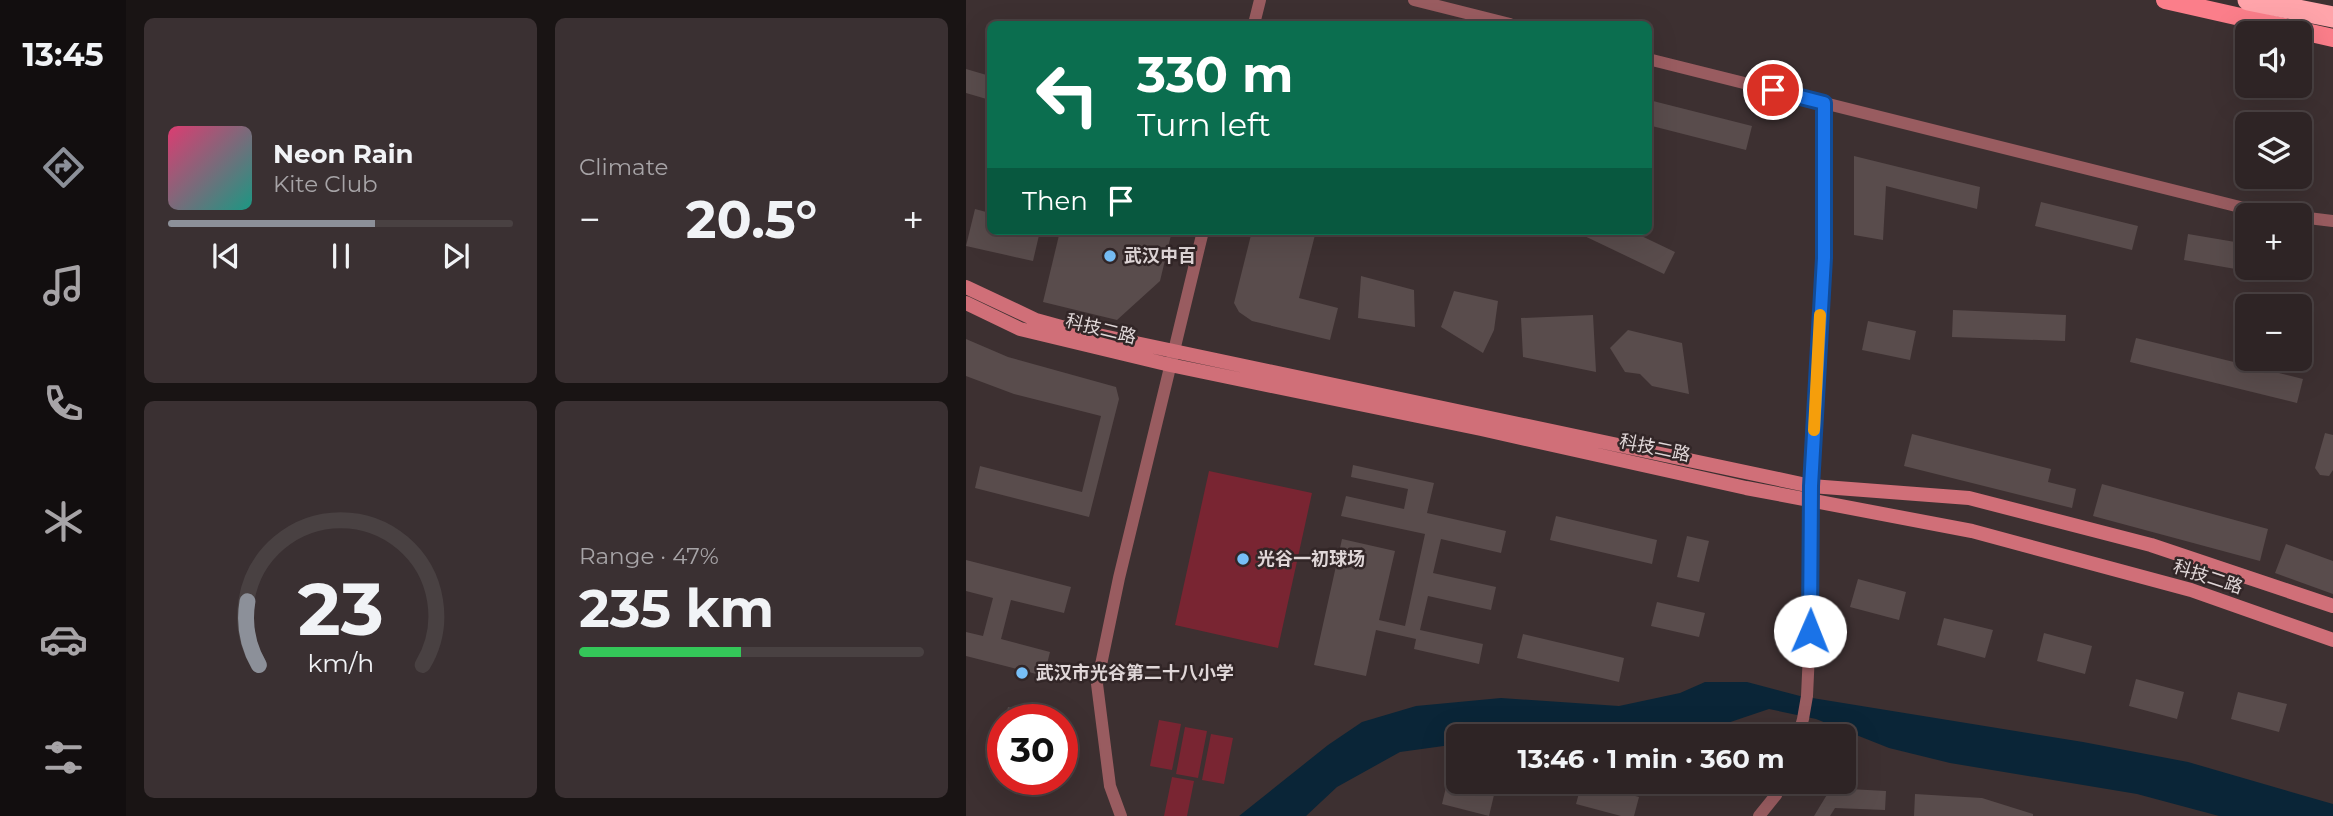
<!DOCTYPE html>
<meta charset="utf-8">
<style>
body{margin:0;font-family:Montserrat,"Noto Sans SC",sans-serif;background:#3a3032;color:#f1f3f6;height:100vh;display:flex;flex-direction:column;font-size:26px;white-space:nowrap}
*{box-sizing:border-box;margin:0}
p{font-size:23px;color:#a7a4a7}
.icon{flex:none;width:38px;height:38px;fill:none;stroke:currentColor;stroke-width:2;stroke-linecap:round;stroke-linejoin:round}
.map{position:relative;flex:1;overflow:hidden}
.side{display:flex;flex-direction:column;gap:18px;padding:18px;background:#191414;width:840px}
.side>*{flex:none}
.guide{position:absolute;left:21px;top:21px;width:665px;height:214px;border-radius:10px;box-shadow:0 7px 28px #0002,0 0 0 2px #494142;background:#0b6e4f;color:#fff;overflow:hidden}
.tools{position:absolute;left:1269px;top:21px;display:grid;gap:14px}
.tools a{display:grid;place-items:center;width:77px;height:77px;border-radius:10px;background:#2e2425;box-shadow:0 7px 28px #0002,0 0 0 2px #494142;font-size:35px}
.speed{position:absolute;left:21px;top:704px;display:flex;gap:14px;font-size:35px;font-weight:700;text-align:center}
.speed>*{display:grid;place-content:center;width:91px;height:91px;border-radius:50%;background:#2e2425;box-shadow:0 7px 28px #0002,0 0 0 2px #494142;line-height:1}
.speed .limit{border:10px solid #d22;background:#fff;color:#111}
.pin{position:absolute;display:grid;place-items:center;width:60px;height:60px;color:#fff;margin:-30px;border:4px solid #fff;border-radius:50%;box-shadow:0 2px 7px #0007}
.me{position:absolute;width:77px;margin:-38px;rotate:1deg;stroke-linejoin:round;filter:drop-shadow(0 0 5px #0008)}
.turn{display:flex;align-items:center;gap:24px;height:147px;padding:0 35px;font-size:32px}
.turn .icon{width:91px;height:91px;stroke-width:2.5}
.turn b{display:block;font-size:49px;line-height:60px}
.then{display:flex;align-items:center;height:66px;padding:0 35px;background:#0003;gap:14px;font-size:26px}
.big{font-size:52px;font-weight:700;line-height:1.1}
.side .card{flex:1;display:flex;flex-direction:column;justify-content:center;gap:10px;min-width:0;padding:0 24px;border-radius:10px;background:#3a3032}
.side .dial{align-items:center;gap:0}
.dial svg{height:182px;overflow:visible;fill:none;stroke:#494142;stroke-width:7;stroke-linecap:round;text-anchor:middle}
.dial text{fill:#f1f3f6;stroke:none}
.song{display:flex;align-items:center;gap:21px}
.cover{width:84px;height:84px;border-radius:10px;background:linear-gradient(135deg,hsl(340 70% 55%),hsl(170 70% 35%))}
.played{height:7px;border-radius:4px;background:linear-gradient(90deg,#8c9099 60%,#494142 60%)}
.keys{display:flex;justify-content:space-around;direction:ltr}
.heat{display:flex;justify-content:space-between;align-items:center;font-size:38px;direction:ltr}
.charge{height:10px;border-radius:5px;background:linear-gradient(90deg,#34c759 47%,#494142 0)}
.side .tiles{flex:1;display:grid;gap:18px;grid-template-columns:repeat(2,1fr)}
.trip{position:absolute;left:480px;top:724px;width:410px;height:70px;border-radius:10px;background:#2e2425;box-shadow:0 7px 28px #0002,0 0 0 2px #494142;font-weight:700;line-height:70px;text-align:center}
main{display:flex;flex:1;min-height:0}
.dock{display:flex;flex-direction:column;width:126px;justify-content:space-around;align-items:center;background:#120e0f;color:#a7a4a7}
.dock .icon{width:49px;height:49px}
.dock .current{color:#8c9099}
.dock b{font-size:32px;color:#f1f3f6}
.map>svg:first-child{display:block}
.green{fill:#792532}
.water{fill:#0a2537}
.building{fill:#594c4c}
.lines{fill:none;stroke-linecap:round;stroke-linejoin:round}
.street{stroke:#995c60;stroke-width:12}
.secondary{stroke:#d06f78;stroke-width:14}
.primary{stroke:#fb7e8a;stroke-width:18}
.highway{stroke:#ffa4aa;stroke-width:21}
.route-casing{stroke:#114b97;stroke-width:18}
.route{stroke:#1a73e8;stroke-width:12}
.slow{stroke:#f59e0b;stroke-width:12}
.poi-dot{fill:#77bff7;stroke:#322627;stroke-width:2.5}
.labels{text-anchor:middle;stroke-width:5;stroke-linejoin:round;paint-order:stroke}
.poi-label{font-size:18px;font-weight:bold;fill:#e0d7d8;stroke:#322627;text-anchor:start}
.street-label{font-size:18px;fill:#e0d7d8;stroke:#322627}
</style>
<main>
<nav class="dock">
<b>13:45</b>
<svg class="icon current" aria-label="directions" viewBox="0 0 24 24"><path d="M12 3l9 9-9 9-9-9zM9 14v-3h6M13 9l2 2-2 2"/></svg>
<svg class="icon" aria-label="music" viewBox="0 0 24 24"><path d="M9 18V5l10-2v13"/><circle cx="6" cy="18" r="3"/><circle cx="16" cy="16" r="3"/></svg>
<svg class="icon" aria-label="phone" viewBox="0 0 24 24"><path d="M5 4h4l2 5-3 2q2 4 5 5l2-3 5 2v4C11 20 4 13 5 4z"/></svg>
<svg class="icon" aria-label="climate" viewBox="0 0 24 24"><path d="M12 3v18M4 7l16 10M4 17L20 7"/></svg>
<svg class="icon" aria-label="car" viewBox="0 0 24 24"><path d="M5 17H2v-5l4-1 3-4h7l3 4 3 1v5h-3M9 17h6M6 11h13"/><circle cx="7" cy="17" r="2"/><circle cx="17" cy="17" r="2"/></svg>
<svg class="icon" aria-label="filters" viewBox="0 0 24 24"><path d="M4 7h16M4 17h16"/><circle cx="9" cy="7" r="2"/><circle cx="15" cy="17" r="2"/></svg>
</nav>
<section class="side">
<div class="tiles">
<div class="card">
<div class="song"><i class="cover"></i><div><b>Neon Rain</b><p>Kite Club</p></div></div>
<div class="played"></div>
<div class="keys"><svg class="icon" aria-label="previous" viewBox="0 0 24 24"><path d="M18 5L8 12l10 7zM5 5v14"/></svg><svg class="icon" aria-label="pause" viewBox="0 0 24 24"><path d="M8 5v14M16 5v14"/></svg><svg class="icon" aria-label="next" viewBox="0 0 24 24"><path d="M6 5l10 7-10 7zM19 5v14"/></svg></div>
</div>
<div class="card"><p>Climate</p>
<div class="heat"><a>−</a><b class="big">20.5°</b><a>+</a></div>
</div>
<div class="card dial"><svg viewBox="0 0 100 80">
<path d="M14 69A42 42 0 1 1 86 69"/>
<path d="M14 69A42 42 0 0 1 9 41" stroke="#8c9099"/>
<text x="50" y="56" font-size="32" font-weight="700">23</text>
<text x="50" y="72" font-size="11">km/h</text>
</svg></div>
<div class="card"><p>Range · 47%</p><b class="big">235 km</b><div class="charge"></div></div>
</div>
</section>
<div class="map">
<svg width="1367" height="816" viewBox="0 0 1367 816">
<rect width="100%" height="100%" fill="#3d3031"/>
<path class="green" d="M243,471L346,493L312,648L209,625Z
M193,720L215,724L206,770L184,766Z
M219,727L241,731L232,778L210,774Z
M245,734L267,738L258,784L236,780Z
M206,777L228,781L221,816H198Z"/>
<path class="water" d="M739,682H781L834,696L1117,742L1222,762L1367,804V816H1253L1171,794L984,763L923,748L850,719L803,709L720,737H492V744L434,752L371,787L340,816H273L362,745L396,722L450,706L535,698L653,706L714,693Z"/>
<path class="building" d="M0,69L24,76V100L0,93Z
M687,101L786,126L780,150L682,125Z
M888,156L1014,187L1011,209L920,186L917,240L888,235Z
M1075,202L1172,226L1166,250L1069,226Z
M9,209L24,213V231H74L67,261L0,246Z
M94,231H206L194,281L151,320L77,302Z
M286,231H350L333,298L372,308L364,340L286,321L273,312L268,303Z
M608,231H665L709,252L698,274Z
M1222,234L1281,244V271L1218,260Z
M1288,268H1315L1313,277L1288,272Z
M395,276L448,290L449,327L392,318Z
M488,291L532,301L528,330L517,353L475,327Z
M987,310L1100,315L1099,341L986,337Z
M627,315L630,372L557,357L555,318Z
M902,321L950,331L944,360L896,350Z
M662,330L716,343L723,394L686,386L674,374L659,372L644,348Z
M1170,338L1337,379L1331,403L1164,362Z
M0,339L42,357L150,387L153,399L123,517L9,488L14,466L116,492L135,416L48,394L0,376Z
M1359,433L1367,435V470L1363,476L1354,475L1349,468Z
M946,434L1085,469L1082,482L1110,489L1106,508L938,466Z
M387,465L468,483L461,513L540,531L535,553L475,539L467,573L530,587L525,610L462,596L454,630L517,644L513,664L448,649L450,639L410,630L400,676L348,665L376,539L429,551L413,620L439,626L459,534L375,516L380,496L438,509L442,489L385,477Z
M1136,484L1302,529L1294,561L1127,516Z
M590,516L691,540L686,564L584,540Z
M721,536L743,541L733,582L711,577Z
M1320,544L1367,561V594L1309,573Z
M0,560L105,587L98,613L45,600L35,639L84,652L78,676L0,656V632L17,636L27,598L0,591Z
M892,579L940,592L933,620L884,607Z
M691,602L739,613L733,637L685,626Z
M978,618L1027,630L1019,658L971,645Z
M1078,633L1126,646L1119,674L1071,661Z
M557,634L658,658L653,682L551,658Z
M1170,679L1218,692L1211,719L1163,706Z
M1272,692L1321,704L1313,732L1265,719Z
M42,707L78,716L77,719H39Z
M616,782L673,797L668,816H655L610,804Z
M481,783L528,795L523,816L476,804Z
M865,788L920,791L919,810L869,808L864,816H848Z
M949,794L1016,798L1067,814V816H948Z"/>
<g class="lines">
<path class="street" d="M448,0L544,24
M288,24L294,0
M682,59L1302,214L1316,215
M1334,217L1367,221
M832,737L837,719L841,696L844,631L845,486L858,258L857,103
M155,816L144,786L131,684L153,578L237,231
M793,816L810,795L815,782"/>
<path class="secondary" d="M0,287L70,320L99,328L845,486L1003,498L1185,545L1367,606
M0,303L54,329L204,365L515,429L780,488L1006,531L1225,590L1367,640"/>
<path class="primary" d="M1199,0L1367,38"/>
<path class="highway" d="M1282,0L1367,17"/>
</g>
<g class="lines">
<g class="route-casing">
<path id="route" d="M807,90L858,103V258L845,486L844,631"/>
</g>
<use href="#route" class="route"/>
<path class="slow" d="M848,430L854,315"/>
</g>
<g class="poi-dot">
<circle cx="144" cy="256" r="7"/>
<circle cx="277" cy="559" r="7"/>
<circle cx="56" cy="673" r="7"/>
</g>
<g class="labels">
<g class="poi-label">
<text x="158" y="262">武汉中百</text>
<text x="291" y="565">光谷一初球场</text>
<text x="70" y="679">武汉市光谷第二十八小学</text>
</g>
<g class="street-label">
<text transform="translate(135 329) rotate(14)" y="6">科技二路</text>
<text transform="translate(689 448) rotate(12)" y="6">科技二路</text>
<text transform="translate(1242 577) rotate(18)" y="6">科技二路</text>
</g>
</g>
</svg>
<div class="tools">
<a><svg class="icon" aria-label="sound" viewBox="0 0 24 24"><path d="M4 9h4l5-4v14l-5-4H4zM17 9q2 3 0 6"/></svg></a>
<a><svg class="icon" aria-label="layers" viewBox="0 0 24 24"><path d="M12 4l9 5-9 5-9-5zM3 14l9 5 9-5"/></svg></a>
<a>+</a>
<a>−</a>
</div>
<div class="speed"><div class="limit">30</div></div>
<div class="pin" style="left:807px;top:90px;background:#d93025"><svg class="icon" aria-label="arrive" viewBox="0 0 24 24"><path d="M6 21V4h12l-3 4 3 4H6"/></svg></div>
<svg class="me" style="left:844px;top:631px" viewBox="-20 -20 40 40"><circle r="19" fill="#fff"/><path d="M0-13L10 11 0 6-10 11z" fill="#1a73e8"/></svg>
<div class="trip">13:46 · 1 min · 360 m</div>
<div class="guide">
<div class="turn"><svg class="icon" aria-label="left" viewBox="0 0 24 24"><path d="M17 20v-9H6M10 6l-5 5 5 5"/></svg><div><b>330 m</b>Turn left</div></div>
<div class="then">Then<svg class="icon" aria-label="arrive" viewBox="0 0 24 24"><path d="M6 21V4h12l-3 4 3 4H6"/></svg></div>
</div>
</div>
</main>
